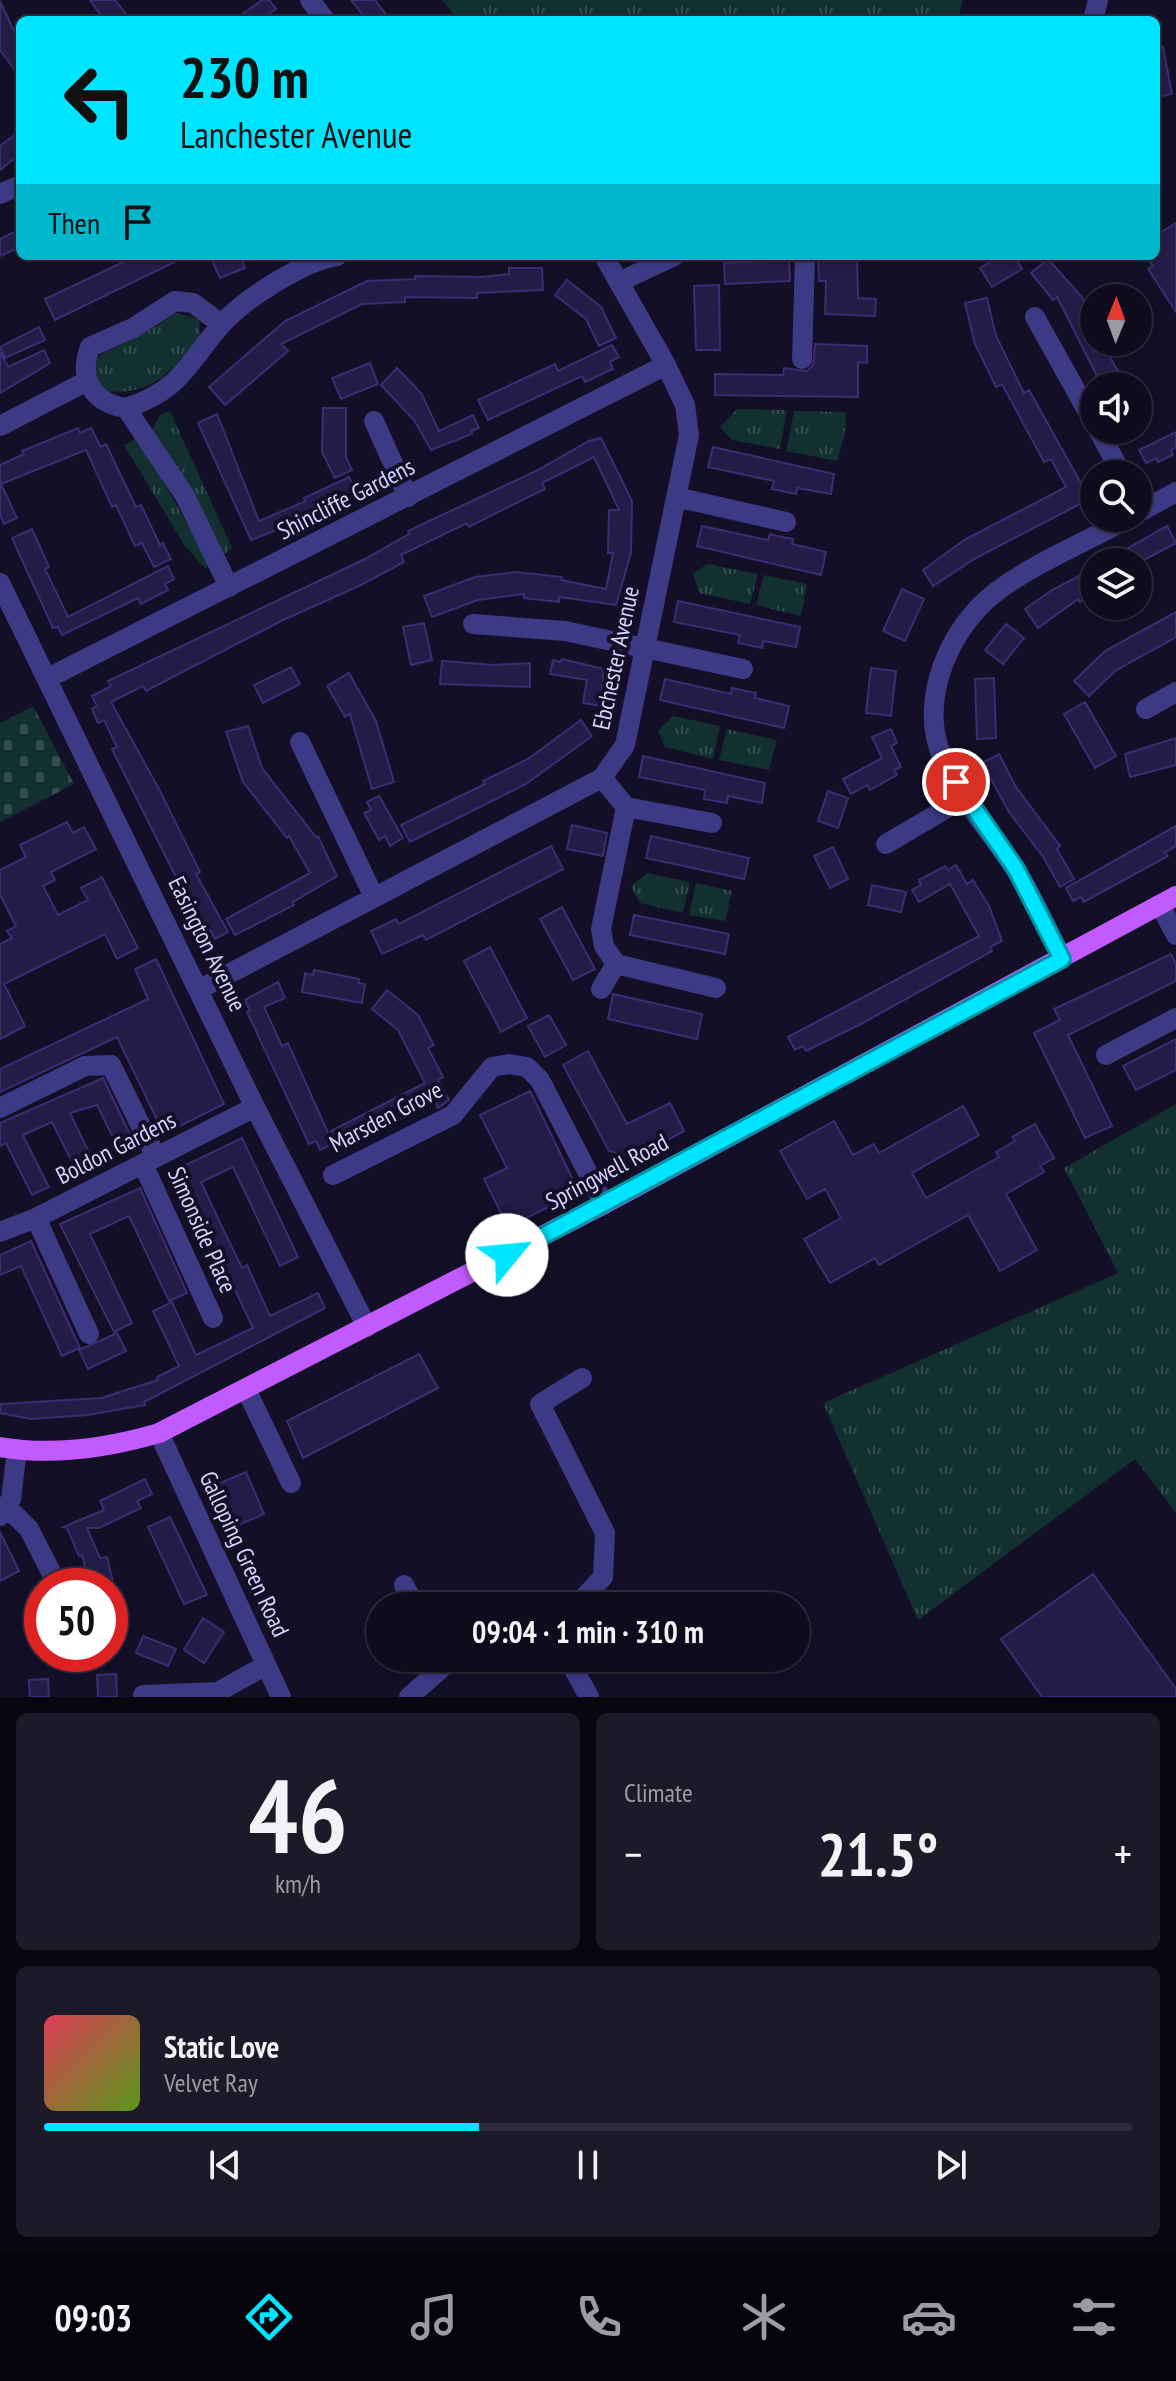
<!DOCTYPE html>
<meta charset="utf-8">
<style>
body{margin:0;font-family:"PT Sans Narrow",sans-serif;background:#1c1929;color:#f1f3f6;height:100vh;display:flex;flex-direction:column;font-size:30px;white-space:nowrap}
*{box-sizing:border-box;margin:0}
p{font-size:26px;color:#9b9ba3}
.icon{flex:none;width:44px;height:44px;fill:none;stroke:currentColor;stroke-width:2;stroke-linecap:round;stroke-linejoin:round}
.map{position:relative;height:1697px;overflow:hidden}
.details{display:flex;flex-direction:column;gap:16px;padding:16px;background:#08060f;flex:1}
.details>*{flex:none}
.hud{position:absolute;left:16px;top:16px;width:1144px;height:244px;border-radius:12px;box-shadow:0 2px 6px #0004,0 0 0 2px #2e2b3b;background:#00e5ff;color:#111;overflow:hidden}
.needle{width:52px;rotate:1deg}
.fabs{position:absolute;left:1080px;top:284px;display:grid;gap:16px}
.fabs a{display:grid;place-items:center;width:72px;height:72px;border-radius:50%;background:#0e0b1c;box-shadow:0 2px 6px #0004,0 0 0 2px #2e2b3b;font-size:40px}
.speed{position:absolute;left:24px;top:1568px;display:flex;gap:16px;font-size:40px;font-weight:700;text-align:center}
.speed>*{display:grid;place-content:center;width:104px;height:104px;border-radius:50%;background:#0e0b1c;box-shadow:0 2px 6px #0004,0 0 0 2px #2e2b3b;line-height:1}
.speed .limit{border:12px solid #d22;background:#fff;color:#111}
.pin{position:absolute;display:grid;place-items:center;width:68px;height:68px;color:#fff;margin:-34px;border:4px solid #fff;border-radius:50%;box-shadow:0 2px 8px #0007}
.me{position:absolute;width:88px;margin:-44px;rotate:62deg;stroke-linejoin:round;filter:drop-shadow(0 0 6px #0008)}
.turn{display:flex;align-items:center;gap:28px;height:168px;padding:0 32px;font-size:36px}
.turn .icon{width:104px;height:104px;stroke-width:2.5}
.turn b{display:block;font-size:56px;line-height:68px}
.then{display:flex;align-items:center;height:76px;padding:0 32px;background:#0003;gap:16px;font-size:30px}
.big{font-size:60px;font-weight:600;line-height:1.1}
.details .card{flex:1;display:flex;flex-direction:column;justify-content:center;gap:12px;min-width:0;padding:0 28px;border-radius:12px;background:#1c1929}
.details .dial{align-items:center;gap:0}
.dial b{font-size:104px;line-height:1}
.song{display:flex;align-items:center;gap:24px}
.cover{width:96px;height:96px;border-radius:12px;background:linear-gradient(135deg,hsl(350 70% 55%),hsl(90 70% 35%))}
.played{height:8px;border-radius:4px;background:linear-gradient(90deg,#00e5ff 40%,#2e2b3b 40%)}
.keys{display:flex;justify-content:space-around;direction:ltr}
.heat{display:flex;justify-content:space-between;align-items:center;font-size:44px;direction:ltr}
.details .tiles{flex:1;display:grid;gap:16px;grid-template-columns:1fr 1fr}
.card:last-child{grid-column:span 2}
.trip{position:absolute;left:366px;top:1592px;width:444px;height:80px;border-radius:40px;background:#0e0b1c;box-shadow:0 2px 6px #0004,0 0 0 2px #2e2b3b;font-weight:600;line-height:80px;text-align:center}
.menu{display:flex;height:128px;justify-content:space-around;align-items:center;background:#06040b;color:#9b9ba3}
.menu .icon{width:56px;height:56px}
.menu .selected{color:#00e5ff}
.menu b{font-size:36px;color:#f1f3f6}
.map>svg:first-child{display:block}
.grass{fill:url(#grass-tufts)}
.cemetery{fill:url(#cemetery-stones)}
.building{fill:#241b47;stroke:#3b2d73;stroke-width:2}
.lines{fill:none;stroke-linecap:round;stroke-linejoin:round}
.minor{stroke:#3d3a85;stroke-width:20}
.major{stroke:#c25bff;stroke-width:20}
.route-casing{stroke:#0095a6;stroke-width:20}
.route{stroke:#00e5ff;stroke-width:14}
.labels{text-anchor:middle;stroke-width:8;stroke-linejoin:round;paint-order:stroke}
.street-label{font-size:24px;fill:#d9d4ff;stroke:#130f26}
</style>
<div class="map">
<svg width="1176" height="1697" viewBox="0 0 1176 1697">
<defs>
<pattern id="grass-tufts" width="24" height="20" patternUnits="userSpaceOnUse" patternTransform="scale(2)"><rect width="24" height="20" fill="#12302f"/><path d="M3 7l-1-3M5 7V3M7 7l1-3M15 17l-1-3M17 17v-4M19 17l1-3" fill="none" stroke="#344d4e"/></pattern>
<pattern id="cemetery-stones" width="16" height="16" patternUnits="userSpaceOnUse" patternTransform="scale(2)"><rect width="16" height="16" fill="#12302f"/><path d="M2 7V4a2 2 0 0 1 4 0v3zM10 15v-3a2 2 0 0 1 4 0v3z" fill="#344d4e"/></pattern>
</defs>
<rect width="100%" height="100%" fill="#130f26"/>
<path class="grass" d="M442,0H963L958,20H458Z
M176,313L199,319L200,338C173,369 152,397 107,391C74,359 107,352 132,340C147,332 162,322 176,313Z
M737,409L787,410L780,449L732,440L720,427Z
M170,411L232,548L223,555L152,430L160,415Z
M794,411L846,412L845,434L837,461L786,451Z
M135,439L158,472L209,563L206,569L185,546L124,445Z
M708,564L758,574L750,604L699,593L693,573Z
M764,575L807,584L801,616L756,605Z
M673,716L720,726L713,759L665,747L658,731Z
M727,729L777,740L769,770L719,760Z
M647,873L690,882L683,913L640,903L631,886Z
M696,883L732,891L725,921L689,915Z
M1176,1104V1513L1135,1459L918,1620L823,1403L1118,1273L1064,1168Z"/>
<path class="cemetery" d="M33,706L74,784L0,822V723Z"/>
<path class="building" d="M90,0H115L126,14L117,20H104Z
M262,0H269L276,9L259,20H234Z
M351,0H375L390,20H367Z
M0,1L20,44V77L0,50Z
M1156,47H1163L1172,94L1156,97Z
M20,131V154L0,170V146Z
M1176,223V312L1148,269L1153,266L1146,256H1156V235Z
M20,229V247L0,256V239Z
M136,256H187L55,320L45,299Z
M210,256H240L245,268L220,278Z
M999,256H1014L1022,269L992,287L980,268Z
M857,258L858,298L876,299L875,316L825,314L826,281H819L818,259Z
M1048,259L1082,297L1094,320V352L1103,346L1127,386H1102L1057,297L1053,300L1031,273Z
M773,261H789L790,281L725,284L724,263Z
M509,268H542L543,290L477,293V298L405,297V302L362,304L281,344L288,351L225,405L209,387L285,321L367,281L415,279V276L482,277L509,274Z
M567,280L601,307L616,338L599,346L586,319L555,295Z
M719,285L720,350H696L694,286Z
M987,298L996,336L1024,393L1029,390L1087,494L1078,499L1080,504L974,559L933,586L923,570L964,540L1066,487L1051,459L1044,462L1002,384L996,387L975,344L965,303Z
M39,327L45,340L5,358L0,347Z
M815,344L867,346V363L858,362V397L715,395V374L783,375L784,368L807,371L813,365Z
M612,345L619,357L610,362L613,369L585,382L582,376L488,420L478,400L555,364L558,371Z
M44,350L50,363L0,393V352L8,367Z
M370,363L378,384L341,399L332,378Z
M397,368L421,393L439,431L473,415L479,428L471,431L472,434L431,450L414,420L381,385Z
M323,408H346V457L352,470L335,478L322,452Z
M217,414L259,521L306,501L304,498L349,477L355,489L346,494L349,501L251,540L198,423Z
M78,428L80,433L91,428L101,447L106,444L136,507L141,505L160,545L163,543L171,559L154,567L142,543L135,546L116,505L112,507L86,450L1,484L17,518L4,524L0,515V465L24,454L22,451Z
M1176,432V447L1171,450L1173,455L1158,462L1156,458L1146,463L1139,450Z
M601,438L632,501L631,553L616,605L559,597V602L524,598V594L478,600L432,617L424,596L475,577L516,572L562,577L561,580L606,589L613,553H608L609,510H619L594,457L542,483L545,489L498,512L469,527L467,523L401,555L404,562L359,586L283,620L146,691L143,686L111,702L159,789L200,872L196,874L228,932L215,939L210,930L204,933L112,749L117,747L104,720L98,723L92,709L97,706L92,696L111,686L108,681L365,559L409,534L408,531L536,471L589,441Z
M713,447L834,474L831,494L797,488L796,494L772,489L774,481L708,467Z
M702,526L768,540L770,534L777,536L793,539L792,544L826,552L821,575L697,546Z
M1167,526L1176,543L1140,562H1104Z
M32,529L49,567L45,569L68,617L168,566L174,579L165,584L168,590L141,604L138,598L62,635L58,627L53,628L12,538Z
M1094,568V593L1080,602L1078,599L1038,628L1025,609L1052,590Z
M902,589L924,599L905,641L883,631Z
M678,601L800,627L796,647L763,641L762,648L738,643L740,635L674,622Z
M1176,612V637L1115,671L1089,696L1074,681L1105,651Z
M424,623L432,660L411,665L403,627Z
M1006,624L1024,638L1003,664L985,650Z
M562,659L604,669L600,706L583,703L587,680L550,674L553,660L561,662Z
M442,661L494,665L530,663V687L440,684Z
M291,667L300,684L263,703L254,685Z
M871,668L896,671L891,716L866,713Z
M349,673L376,721L394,782L372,789L350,714L345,717L327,686Z
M994,678L996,738L977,739L975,679Z
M665,679L731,694L732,688L756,693L755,698L789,706L784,728L660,700Z
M1085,702L1116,756L1095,768L1064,714Z
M581,720L592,736L526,784L410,842L401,825L485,784L483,781L528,759Z
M248,726L262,768L316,837L318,836L337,876L293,902L294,905L235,935L226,919L310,873L289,836L287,838L243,782L226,732Z
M891,729L897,743L891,746L901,767L894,770L897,775L870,790L867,785L851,794L843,779L882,758L872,737Z
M1176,738V765L1130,777L1125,754Z
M999,754L1016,787L1060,846L1057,849L1074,879L1060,887L1044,858L1009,812L982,763Z
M643,756L765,783L762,803L728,796L727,803L704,799L705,790L639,777Z
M828,791L848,798L838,828L818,821Z
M379,796L403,838L390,846L385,836L379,840L364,813L371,810L367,802Z
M67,822L73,833L84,827L96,849L51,872L55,880L43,886L58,915L88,900L81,888L102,877L138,948L117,959L105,934L4,984L25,1026L0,1039V944L12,938L7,931L16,926L0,895V870L26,857L20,845Z
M572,825L607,833L603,856L567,849Z
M1176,826V846L1165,852L1168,856L1084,902L1081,897L1073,901L1066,888Z
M651,836L749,858L744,879L646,858Z
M551,846L563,869L426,940L423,935L382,954L371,931L396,919L399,924Z
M833,847L848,879L830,888L814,856Z
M956,865L967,884L973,880L989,906L1002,941L990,947L992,951L861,1024L806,1051L803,1046L795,1050L788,1037L979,936L950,884L919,902L912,890L921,885L919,880L945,866L948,870Z
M872,885L906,892L901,912L868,905Z
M562,907L595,969L573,980L540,919Z
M634,915L729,934L725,954L630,935Z
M490,947L527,1018L501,1032L464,961Z
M1171,954L1176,964V981L1068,1035L1112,1126L1085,1138L1034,1033L1060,1020L1054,1009Z
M156,959L224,1104L164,1134L117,1037L0,1092V1069L148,999L135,969Z
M314,970L359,979L358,983L365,984L362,1003L302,992L305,973L313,975Z
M278,982L285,998L264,1007L282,1046L288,1043L333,1144L320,1150L316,1141L309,1144L247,1012L250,1011L245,1000Z
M387,990L418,1015L434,1045L428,1048L443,1077L438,1080L449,1100L438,1108L431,1095L434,1102L340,1148L331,1131L425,1083L398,1030L372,1009Z
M613,994L702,1014L697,1039L608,1019Z
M549,1015L566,1045L545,1057L528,1026Z
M1176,1039V1070L1136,1090L1123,1066Z
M588,1051L627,1124L670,1103L684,1131L635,1158L609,1151L563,1065Z
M103,1078L135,1145L120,1152L97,1105L70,1113L95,1165L78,1174L52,1122L23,1135L49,1187L32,1195L6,1143L0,1146V1123Z
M530,1091L579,1192L508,1227L484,1179L507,1168L480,1115Z
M963,1106L979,1135L912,1173L926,1198L999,1157L996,1152L1015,1141L1012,1137L1035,1124L1054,1158L1040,1166L1044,1172L1006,1194L1037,1250L1000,1271L968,1215L879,1265L875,1258L830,1283L804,1239L841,1218L825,1189L807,1199L780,1151L834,1121L853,1155L874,1144L879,1153Z
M242,1138L298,1257L280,1266L233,1167L201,1182L223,1229L242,1268L247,1265L270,1316L318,1293L325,1308L144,1402L145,1405L88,1415L31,1419L0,1413V1404L101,1398L158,1380L157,1377L179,1366L153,1311L172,1302L196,1355L253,1328L227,1273L222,1275L182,1190L177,1192L169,1173Z
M140,1188L187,1293L169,1301L129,1216L90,1234L132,1323L114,1332L60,1224Z
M31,1241L80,1348L62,1356L21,1266L0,1275V1255Z
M117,1333L126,1351L88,1369L79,1350Z
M419,1354L438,1388L303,1458L287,1421Z
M246,1472L264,1514L231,1528L213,1486Z
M145,1479L152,1494L137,1501L141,1508L99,1528H87L100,1558L107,1557L114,1586H90L82,1555L79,1556L67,1528L63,1527L104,1510L100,1501Z
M170,1517L207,1595L184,1604L148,1527Z
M0,1532L19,1571L0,1581Z
M1093,1574L1176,1689V1697H1042L1001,1639Z
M203,1618L224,1632L204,1663L184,1650Z
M143,1636L176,1649L168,1666L136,1653Z
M116,1674L117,1697H98L97,1675Z
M48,1679L49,1697H30L29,1680Z"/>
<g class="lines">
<path class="minor" d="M310,0L325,20
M1093,20L1098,0
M0,194L20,185
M619,282L674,256
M1035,317L1094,423
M221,324L193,303L175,301L133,328L90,347C78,379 93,403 126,408L185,496L229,587
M802,359L805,256
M126,408C181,390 187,364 221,325C244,299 303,261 337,256
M374,421L408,497
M0,426L87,381
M1098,430L1122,474
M676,497L786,522
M1138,513L1176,492
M0,583L255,1107L367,1327
M473,624L565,631L743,669
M48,678L666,365
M1146,709L1176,692
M300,742L374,897
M602,778L626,807L601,929L604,946L616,964L716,988
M626,807L712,823
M886,844L966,797
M1160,905L1176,935
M1062,959C1047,928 1033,896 1014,867C990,831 957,795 941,754C919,698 950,627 996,592C1036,562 1086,542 1129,518
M200,989L602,778L625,745L689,435L685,405L666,365L604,256
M601,989L616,964
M1106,1055L1176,1018
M0,1108L85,1066L111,1065L156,1157
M143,1164L213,1318
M333,1175L453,1115L492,1067L509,1064L527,1067L540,1080L604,1204
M36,1218L89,1334
M0,1232L36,1218L255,1107
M246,1389L291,1483
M159,1433L281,1697
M7,1507L29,1529L58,1586
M0,1516L11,1499L17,1450
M404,1585L415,1606
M576,1606L603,1577L605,1533L540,1404L582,1378
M64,1654V1661
M568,1658L589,1697
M143,1695L218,1692L266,1665
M409,1697L445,1665L462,1658"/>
<path class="major" d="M0,1447C53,1456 108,1448 159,1433L604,1204L1176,896"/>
</g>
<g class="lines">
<g class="route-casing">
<path id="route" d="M507,1255L1062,959L1016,869L956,782"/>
</g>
<use href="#route" class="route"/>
</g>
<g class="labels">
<g class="street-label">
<text transform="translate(346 499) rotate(-27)" y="8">Shincliffe Gardens</text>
<text transform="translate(616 658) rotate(-78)" y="8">Ebchester Avenue</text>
<text transform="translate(207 944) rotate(64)" y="8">Easington Avenue</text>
<text transform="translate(386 1117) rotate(-28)" y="8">Marsden Grove</text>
<text transform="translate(116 1148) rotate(-27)" y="8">Boldon Gardens</text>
<text transform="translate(607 1172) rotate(-28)" y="8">Springwell Road</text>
<text transform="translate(202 1230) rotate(66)" y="8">Simonside Place</text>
<text transform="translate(244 1554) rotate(65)" y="8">Galloping Green Road</text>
</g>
</g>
</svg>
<div class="fabs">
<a><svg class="needle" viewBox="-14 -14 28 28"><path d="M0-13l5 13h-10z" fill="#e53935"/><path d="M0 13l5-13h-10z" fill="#9b9ba3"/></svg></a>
<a><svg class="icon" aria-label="sound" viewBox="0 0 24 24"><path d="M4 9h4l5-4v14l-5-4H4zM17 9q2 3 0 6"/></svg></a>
<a><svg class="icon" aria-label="search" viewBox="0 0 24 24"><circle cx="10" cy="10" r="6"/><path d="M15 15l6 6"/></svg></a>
<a><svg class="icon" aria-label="layers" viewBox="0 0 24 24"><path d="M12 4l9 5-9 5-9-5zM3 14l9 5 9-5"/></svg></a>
</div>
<div class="speed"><div class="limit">50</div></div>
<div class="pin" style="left:956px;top:782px;background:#d93025"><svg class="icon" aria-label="arrive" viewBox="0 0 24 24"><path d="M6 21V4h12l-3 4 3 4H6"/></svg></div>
<svg class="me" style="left:507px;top:1255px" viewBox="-20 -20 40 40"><circle r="19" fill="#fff"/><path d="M0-13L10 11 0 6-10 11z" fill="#00e5ff"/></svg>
<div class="trip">09:04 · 1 min · 310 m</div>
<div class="hud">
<div class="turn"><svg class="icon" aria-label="left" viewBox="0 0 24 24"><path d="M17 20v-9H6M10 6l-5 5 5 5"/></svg><div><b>230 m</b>Lanchester Avenue</div></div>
<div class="then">Then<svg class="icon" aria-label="arrive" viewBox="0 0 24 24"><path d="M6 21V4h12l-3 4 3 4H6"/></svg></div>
</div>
</div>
<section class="details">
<div class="tiles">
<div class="card dial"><b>46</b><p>km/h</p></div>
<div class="card"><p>Climate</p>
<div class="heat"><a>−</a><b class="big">21.5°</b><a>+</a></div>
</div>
<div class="card">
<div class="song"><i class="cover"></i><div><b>Static Love</b><p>Velvet Ray</p></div></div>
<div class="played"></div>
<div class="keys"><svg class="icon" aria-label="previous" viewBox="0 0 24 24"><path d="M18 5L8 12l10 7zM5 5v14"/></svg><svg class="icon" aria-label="pause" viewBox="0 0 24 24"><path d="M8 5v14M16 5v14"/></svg><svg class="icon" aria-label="next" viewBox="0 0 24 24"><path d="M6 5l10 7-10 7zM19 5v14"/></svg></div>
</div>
</div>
</section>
<nav class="menu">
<b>09:03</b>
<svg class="icon selected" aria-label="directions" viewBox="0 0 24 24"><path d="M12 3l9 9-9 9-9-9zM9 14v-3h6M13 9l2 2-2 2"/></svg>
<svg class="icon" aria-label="music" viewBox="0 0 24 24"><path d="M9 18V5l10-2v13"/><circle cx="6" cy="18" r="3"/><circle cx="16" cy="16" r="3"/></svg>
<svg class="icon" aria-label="phone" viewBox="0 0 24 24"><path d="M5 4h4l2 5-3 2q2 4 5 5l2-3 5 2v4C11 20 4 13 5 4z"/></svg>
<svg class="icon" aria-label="climate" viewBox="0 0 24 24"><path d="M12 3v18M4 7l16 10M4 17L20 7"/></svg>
<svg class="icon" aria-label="car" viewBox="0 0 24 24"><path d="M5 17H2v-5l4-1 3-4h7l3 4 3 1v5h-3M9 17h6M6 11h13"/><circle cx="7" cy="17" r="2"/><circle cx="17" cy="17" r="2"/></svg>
<svg class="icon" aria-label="filters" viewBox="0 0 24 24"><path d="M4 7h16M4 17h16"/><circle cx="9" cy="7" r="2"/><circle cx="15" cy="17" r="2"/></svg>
</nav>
